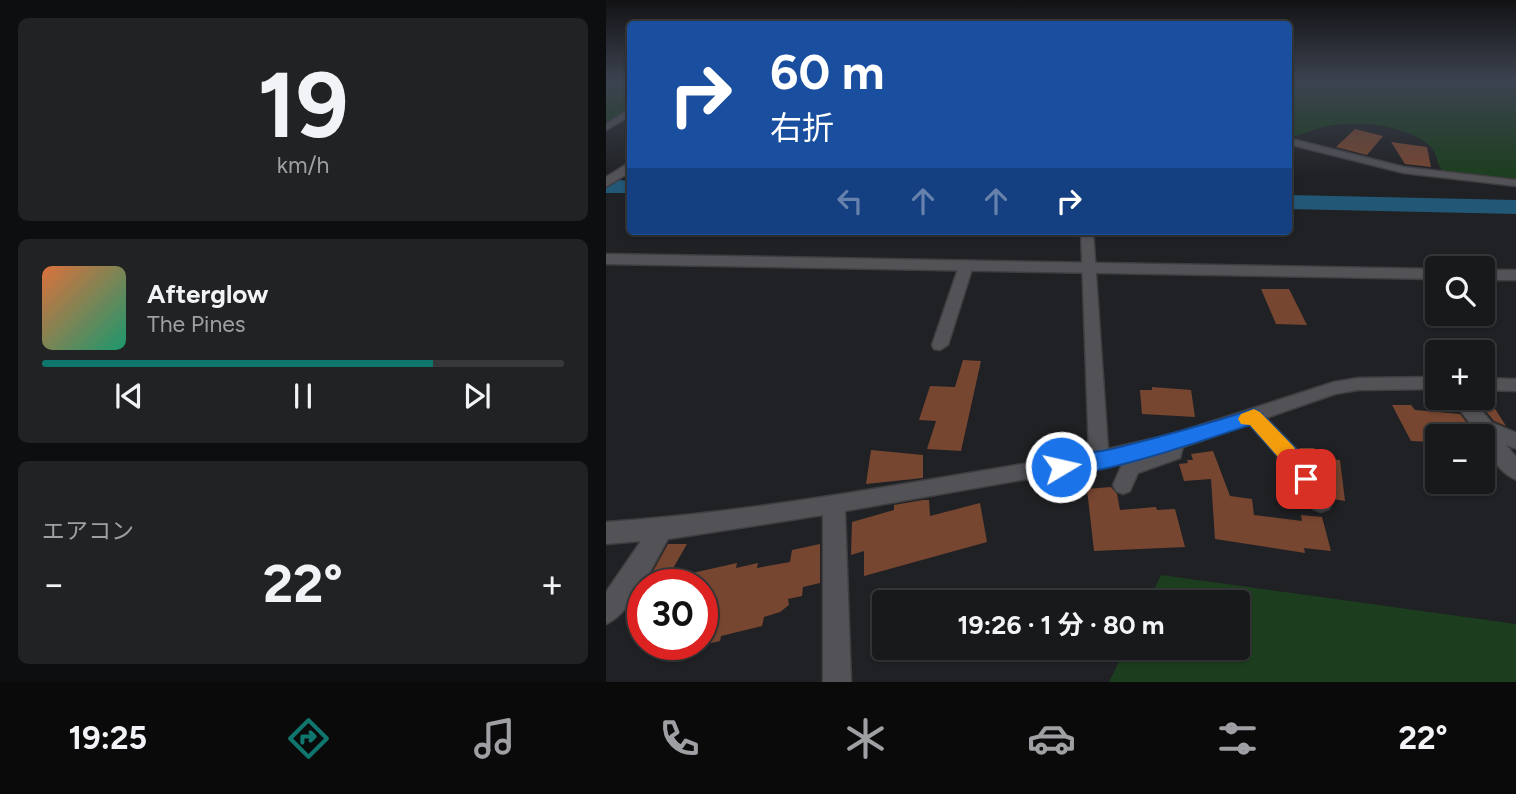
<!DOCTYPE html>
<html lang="ja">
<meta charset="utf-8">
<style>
body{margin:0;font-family:Figtree,"Noto Sans JP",sans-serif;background:#212224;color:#f1f3f6;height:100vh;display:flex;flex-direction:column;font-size:26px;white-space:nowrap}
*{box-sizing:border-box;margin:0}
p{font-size:23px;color:#9fa0a3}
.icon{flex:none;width:38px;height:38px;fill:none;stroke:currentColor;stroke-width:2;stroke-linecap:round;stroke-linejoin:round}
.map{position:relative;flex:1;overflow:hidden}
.sheet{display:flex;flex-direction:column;gap:18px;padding:18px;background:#0d0e0f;width:606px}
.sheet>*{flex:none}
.guide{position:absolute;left:21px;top:21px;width:665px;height:214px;border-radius:7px;box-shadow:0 2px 5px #0004,0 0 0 2px #36383a;background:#1a4fa0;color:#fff;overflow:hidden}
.fabs{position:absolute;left:819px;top:256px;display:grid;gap:14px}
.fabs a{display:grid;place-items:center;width:70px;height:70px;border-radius:7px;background:#18191b;box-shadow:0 2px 5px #0004,0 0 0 2px #36383a;font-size:35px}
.speed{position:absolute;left:21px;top:569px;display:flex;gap:14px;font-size:35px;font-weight:700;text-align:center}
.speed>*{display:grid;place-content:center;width:91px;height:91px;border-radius:50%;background:#18191b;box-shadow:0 2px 5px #0004,0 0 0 2px #36383a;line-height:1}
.speed .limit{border:10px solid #d22;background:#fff;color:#111}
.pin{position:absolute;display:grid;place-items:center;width:60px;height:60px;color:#fff;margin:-30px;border-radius:14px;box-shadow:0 4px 10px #0006}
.me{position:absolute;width:77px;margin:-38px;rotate:81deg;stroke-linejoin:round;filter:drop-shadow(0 0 5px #0008)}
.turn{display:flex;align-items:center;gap:24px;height:147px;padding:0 28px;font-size:32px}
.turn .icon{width:91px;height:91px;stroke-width:2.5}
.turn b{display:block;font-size:49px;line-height:60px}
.lanes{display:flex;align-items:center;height:66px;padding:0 28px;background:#0003;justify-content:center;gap:35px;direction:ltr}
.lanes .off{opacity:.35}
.big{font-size:52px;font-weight:700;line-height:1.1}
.sheet .tile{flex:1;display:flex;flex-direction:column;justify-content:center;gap:10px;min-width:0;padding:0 24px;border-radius:10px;background:#212224}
.sheet .dial{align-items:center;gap:0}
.dial b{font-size:91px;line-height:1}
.song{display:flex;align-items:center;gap:21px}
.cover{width:84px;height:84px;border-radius:10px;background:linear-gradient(135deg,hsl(20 70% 55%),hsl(160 70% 35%))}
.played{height:7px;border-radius:4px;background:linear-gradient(90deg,#0f766e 75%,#36383a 75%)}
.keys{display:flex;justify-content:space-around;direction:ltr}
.heat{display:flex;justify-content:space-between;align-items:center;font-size:38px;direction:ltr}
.trip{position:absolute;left:266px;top:590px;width:378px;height:70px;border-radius:7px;background:#18191b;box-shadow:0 2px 5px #0004,0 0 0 2px #36383a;font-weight:700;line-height:70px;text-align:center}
.tabs{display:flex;height:112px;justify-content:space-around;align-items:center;background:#0a0a0b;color:#9fa0a3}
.tabs .icon{width:49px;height:49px}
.tabs .selected{color:#0f766e}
.tabs b{font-size:32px;color:#f1f3f6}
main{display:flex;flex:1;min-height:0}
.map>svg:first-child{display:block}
.green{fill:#1c3e1e}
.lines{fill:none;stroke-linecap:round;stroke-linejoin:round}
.river{fill:#235776;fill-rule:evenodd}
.building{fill:#774631}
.street-casing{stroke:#3e3e41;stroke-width:3}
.secondary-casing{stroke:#3e3e41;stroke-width:3}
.street{fill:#525257;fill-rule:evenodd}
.secondary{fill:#525257;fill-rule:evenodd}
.route{fill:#1a73e8;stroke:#114b97;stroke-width:2}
.slow{fill:#f59e0b}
</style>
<main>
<section class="sheet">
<div class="tile dial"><b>19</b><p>km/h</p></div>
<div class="tile">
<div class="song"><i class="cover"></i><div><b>Afterglow</b><p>The Pines</p></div></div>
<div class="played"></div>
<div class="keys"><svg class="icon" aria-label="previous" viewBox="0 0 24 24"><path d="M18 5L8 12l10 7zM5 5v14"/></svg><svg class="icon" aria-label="pause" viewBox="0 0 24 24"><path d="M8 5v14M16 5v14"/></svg><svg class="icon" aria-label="next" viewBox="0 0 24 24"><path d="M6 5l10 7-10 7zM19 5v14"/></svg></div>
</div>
<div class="tile"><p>エアコン</p>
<div class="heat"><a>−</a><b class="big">22°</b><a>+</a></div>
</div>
</section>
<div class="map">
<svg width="911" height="682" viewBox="0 0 911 682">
<rect width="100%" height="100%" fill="#202124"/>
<path class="green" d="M0,82H24V114L0,125Z
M683,82H910V180L837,172C830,164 832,152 822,144C794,123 740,118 708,130C698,133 693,136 683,137Z
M555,575L910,624V682H503L520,648H632V602H542Z"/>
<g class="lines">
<path class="river" d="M0,179L24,181V193H0Z
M682,195L911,200V214L682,209Z"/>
</g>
<path class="building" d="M749,129L777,136L761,155L730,147Z
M785,142L821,147L825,167L799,164Z
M655,289H683L701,325L670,324Z
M357,360L375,361L355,451L321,449L330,421L313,420L324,386L349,387Z
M546,387L585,390L589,417L536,414L534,390H546Z
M877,393H879L900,426L888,421L868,397H877Z
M786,405H805L809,410L854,414L871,436H821L826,442L805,441Z
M693,448H708L714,459L734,460L739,501L727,499Z
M265,450L317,455V478L260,484Z
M607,451L624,496L646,499L648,515L696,521L695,515L716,517L725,551L698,548L699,553L609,539L605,479L578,481L573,464L582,463L581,460H587L585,454Z
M505,487L511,494L514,510L550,507L551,510L569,509L579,547L488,551L481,489Z
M317,500H323L324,516L374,503L381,542L258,576V551L245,555L246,522L288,510V505Z
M62,544H81L58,584H40Z
M214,544V583L197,587L196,596L182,599L183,605L174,612L158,617L156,626L115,636L114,641L96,645V584H64V578L131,563L130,568L152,563L151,568L184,562L186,550Z"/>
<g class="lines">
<g class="street-casing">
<path id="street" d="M21,111H24V116L0,130V124Z
M682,138L798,167L911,180V186L798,173L682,144Z
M475,231H487L502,449L567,434L728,382L752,378L831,377V389L752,390L729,394L660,418L692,451L723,495L726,502L723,509L715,512L707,509L678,463L643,424L577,447L574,458L532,473L524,491L517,494L510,491L507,485L517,462L239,511L245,682H217V515L62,539C48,563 26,613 0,624V592L35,541L0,544V522C162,511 322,479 483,453Z
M360,262L367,266L342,345L334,350L328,349L326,345L353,266Z
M877,378L911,379V391L877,390Z
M844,397H864L886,423L911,433V449L900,445L911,458V480C895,474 878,452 877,436H874Z"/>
</g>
<g class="secondary-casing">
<path id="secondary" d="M24,162V172L0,187V177Z
M0,254L831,269V279L0,264Z
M877,270H911V280H877Z"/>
</g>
<use href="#street" class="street"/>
<use href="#secondary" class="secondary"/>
</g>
<linearGradient id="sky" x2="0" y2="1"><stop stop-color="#121214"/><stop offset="0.46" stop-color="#3c4350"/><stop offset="1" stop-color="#3c4350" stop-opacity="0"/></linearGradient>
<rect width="911" height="177" fill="url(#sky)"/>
<path class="route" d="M648,409L654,412L692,451L710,479L707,486L700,488L692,486L678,463L644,425C610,436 476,483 448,473L445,467L448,460C466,454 487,453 506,449C554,437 601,424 648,409Z"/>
<path class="slow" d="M648,409L654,412L688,447L691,453L688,459L681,461L674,459L644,425L635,424L632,419L635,414Z"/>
</svg>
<div class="fabs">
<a><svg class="icon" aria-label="search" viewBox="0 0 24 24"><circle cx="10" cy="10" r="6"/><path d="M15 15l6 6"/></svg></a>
<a>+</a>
<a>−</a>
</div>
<div class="speed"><div class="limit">30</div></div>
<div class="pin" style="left:700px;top:479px;background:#d93025"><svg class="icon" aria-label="arrive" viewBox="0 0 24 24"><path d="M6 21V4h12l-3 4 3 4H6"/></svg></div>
<svg class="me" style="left:455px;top:467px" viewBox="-20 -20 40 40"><circle r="17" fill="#1a73e8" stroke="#fff" stroke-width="3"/><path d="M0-11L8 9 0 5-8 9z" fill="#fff"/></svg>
<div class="trip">19:26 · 1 分 · 80 m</div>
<div class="guide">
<div class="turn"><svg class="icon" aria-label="right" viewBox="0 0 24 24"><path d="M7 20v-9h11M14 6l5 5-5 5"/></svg><div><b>60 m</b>右折</div></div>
<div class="lanes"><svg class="icon off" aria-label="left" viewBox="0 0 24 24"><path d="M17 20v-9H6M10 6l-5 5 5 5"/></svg><svg class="icon off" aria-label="ahead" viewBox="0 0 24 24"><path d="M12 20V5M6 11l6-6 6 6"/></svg><svg class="icon off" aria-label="ahead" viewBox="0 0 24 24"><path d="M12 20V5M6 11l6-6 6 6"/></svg><svg class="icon" aria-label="right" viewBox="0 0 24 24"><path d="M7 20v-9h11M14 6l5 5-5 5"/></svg></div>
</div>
</div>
</main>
<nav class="tabs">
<b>19:25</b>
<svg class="icon selected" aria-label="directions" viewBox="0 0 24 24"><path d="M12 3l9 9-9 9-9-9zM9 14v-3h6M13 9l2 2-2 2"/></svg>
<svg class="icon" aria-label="music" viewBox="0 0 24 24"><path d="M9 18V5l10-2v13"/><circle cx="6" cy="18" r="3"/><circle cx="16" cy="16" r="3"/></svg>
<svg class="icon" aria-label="phone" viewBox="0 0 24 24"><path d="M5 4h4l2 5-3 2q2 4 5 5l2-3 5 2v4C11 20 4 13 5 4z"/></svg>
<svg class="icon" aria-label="climate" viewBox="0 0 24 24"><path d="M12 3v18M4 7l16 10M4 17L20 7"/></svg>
<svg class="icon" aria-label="car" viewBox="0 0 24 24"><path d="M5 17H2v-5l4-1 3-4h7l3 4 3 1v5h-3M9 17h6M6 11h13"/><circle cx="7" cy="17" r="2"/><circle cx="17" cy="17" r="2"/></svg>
<svg class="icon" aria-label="filters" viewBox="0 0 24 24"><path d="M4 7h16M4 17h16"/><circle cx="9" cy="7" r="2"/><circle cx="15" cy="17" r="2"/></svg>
<b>22°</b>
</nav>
